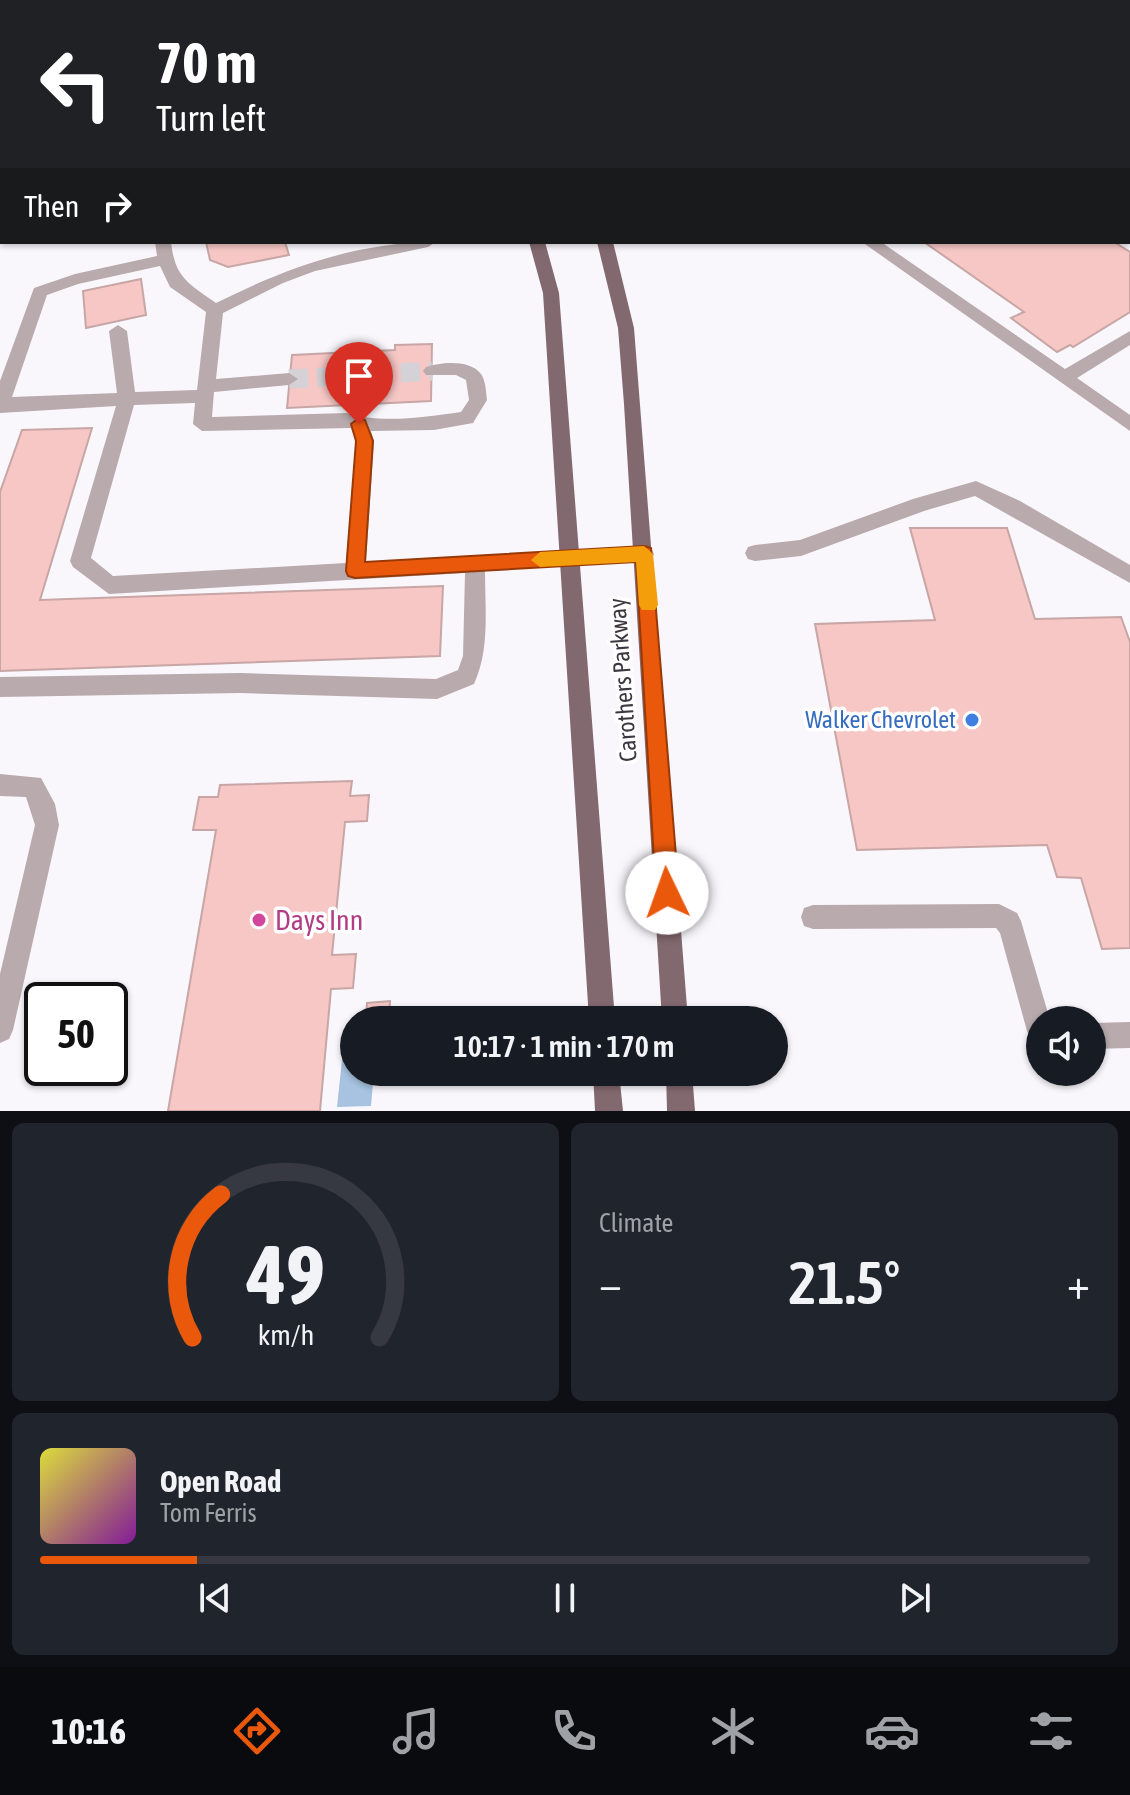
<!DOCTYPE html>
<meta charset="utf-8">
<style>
body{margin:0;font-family:"Asap Condensed",sans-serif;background:#20242c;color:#f1f3f6;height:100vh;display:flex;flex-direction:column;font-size:30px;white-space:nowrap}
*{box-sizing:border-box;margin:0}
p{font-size:26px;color:#9ea1a6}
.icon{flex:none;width:44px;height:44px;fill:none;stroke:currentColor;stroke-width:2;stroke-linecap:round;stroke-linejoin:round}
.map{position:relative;height:1111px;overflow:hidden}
.sheet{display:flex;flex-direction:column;gap:12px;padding:12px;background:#0d0f14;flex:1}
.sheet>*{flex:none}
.banner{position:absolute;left:0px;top:0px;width:1130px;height:244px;box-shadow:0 2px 6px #0004;background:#202124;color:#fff;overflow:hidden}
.tools{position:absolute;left:1026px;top:1006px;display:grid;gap:16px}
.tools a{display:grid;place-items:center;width:80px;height:80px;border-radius:50%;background:#171b24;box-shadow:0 2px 6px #0004;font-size:40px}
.speed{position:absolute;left:24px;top:982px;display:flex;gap:16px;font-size:40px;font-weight:700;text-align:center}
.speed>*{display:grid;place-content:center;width:104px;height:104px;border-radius:50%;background:#171b24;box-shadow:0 2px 6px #0004;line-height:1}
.speed .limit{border:4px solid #111;border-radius:12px;background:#fff;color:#111}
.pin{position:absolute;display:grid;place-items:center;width:68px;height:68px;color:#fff;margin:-82px -34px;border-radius:50% 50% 50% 0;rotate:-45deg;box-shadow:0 0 8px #0007}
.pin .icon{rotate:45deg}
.me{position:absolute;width:88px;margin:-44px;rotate:357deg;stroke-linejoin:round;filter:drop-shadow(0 0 6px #0008)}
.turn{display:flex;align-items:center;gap:28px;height:168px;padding:0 24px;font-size:36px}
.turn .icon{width:104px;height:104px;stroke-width:2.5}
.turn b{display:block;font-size:56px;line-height:68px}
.then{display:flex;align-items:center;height:76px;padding:0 24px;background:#0003;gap:16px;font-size:30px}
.big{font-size:60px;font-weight:600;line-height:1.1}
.sheet .widget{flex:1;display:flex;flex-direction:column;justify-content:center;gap:12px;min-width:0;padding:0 28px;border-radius:12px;background:#20242c}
.sheet .dial{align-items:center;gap:0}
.dial svg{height:208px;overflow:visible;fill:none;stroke:#363941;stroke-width:7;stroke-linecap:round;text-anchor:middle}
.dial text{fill:#f1f3f6;stroke:none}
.song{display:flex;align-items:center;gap:24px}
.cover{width:96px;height:96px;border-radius:12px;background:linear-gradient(135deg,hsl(60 70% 55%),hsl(290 70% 35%))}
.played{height:8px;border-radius:4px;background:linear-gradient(90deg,#ea580c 15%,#363941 15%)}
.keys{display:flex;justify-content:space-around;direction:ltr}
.heat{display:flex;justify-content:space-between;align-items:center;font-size:44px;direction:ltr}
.sheet .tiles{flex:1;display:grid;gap:12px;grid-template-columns:1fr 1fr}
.widget:last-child{grid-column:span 2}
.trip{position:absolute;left:340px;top:1006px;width:448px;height:80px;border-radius:40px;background:#171b24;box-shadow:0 2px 6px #0004;font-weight:600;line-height:80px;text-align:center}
.tab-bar{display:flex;height:128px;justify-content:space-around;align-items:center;background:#090b0e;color:#9ea1a6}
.tab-bar .icon{width:56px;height:56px}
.tab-bar .current{color:#ea580c}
.tab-bar b{font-size:36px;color:#f1f3f6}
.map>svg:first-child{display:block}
.water{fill:#a7c3e1}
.building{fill:#f6c7c5;stroke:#c7a6a5;stroke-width:2}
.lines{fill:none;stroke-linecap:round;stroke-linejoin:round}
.minor-tunnel{stroke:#d4d1d7;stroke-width:19;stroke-dasharray:19 9;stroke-linecap:butt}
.minor{fill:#b8aaad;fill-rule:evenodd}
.major{fill:#82696f;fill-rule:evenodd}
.route{fill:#ea580c;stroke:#983908;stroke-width:2}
.slow{fill:#f59e0b}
.shop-dot{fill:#3f7fe0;stroke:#fff;stroke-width:3}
.hotel-dot{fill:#d1479c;stroke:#fff;stroke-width:3}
.labels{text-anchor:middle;stroke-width:7;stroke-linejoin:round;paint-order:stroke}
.street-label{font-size:24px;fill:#3d3741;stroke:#fff}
.shop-label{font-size:24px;fill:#366cbe;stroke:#fff;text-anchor:end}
.near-hotel-label{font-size:28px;fill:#b23c85;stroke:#fff;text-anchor:start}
</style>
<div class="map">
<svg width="1130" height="1111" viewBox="0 0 1130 1111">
<rect width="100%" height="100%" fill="#faf7fc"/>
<path class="water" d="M344,1041H354V1072H374L371,1106L337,1107Z"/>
<path class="building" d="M206,242H285L289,255L228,267L210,260Z
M924,242H1114L1130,252V312L1073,347L1070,345L1057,352L1011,318L1024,312Z
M141,279L146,315L86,328L83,291Z
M432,344L431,401L287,408L292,355L395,350V345Z
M92,428L40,600L443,586L440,656L0,671V492L22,430Z
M910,528H1007L1035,619L1121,617L1130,642V948L1102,949L1081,878L1057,877L1047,845L857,850L815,624L935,620Z
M352,781L350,796L369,795L367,821L345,822L332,955L356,954L353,988L331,989L320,1111H168L216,830H193L199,797H218L220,785Z
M390,1001L389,1020H366L367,1003Z"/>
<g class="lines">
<path class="minor-tunnel" d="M289,379L432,371"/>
<path class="minor" d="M0,0H10L11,2H2V5Z
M242,0H254L255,2H243Z
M1128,2L1130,3V12L1128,11Z
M1128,87H1130V97H1128Z
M155,242H171C175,278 188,283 216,303C286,268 357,242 436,242L428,247L315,271L283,283L223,313L216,379L289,373L298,379L289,385L214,392L212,417L346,413C380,424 426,417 461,412L469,400L466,380L456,375H426L423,371L426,367C441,362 470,359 481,374C486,381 486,393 487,400L473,423L434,430L371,431L374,441L366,562L644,546L651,548L654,554L651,560L485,571C485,610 490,649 474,684L437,699L240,693L0,697V677L240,673L436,679L458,670L463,656L465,573L109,594L73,567L70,561L116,406L0,413V381L34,288L75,274L157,256ZM160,266L170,287L206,312L197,390L135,392L127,331L118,325L109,331L117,393L12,397L47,295L78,284ZM195,403L193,424L202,431L351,428L356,441L346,563L113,576L91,558L134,405Z
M862,242H881L1065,369L1130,331V345L1077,378L1130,415V431Z
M976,481L1020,501L1130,565V583L975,496L924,511L801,556L755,561L748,559L745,553L748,547L755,545L800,540L913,499Z
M0,774L41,778L55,804L59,825L13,1030L9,1039L0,1043V974L35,825L26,797L0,796Z
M999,904L1017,913L1021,921L1050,1020H1040V1044L1031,1040L1027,1031L1000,933L996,928L813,929L804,926L801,917L804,908L813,905Z
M1130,1022V1048L1092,1049V1023Z"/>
<path class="major" d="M480,0H492V2H480Z
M528,0H540L541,2H529Z
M529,242H545L559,293L615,1020H589L543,293Z
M597,242H613L634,328L688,1020H662L624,404L618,328Z
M593,1072H619L623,1111H595Z
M666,1072H692L695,1111H667Z"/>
</g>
<path class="route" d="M359,418L365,420L373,441L365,562L644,546L651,548L679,893L675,901L667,904L660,901L656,893L636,562L355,578L348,576L346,571L356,441L351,424Z"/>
<path class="slow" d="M644,546L653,554L658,605L655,610H642L639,605L636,562L540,567L531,560L540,552Z"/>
<circle class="shop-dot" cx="972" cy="720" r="8"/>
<circle class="hotel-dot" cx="259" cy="920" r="8"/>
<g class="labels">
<g class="street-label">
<text transform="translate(623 680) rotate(-94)" y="8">Carothers Parkway</text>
</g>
<g class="shop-label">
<text x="956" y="728">Walker Chevrolet</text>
</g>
<g class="near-hotel-label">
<text x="275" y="930">Days Inn</text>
</g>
</g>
</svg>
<div class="tools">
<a><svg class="icon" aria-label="sound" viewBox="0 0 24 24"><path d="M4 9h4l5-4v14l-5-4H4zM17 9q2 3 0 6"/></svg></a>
</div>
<div class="speed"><div class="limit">50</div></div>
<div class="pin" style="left:359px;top:424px;background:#d93025"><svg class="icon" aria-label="arrive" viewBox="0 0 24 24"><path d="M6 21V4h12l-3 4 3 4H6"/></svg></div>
<svg class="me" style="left:667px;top:893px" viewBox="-20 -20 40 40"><circle r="19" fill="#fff"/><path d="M0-13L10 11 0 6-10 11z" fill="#ea580c"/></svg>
<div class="trip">10:17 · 1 min · 170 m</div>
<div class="banner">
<div class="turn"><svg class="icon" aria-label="left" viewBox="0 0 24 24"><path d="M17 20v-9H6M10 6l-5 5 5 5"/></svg><div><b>70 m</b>Turn left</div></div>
<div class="then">Then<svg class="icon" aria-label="right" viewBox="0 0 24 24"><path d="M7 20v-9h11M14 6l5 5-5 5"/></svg></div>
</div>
</div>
<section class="sheet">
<div class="tiles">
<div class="widget dial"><svg viewBox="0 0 100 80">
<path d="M14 69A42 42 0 1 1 86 69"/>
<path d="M14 69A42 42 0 0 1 25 14" stroke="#ea580c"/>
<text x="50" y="56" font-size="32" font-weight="700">49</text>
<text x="50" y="72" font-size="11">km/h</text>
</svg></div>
<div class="widget"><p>Climate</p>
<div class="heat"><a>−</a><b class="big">21.5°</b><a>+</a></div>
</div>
<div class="widget">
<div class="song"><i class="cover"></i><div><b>Open Road</b><p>Tom Ferris</p></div></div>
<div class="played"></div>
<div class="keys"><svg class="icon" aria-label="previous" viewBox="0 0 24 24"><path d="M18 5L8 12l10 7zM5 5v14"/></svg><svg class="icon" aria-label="pause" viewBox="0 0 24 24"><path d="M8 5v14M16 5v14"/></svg><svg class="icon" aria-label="next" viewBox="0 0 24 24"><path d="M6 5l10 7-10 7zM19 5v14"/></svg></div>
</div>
</div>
</section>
<nav class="tab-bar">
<b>10:16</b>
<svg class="icon current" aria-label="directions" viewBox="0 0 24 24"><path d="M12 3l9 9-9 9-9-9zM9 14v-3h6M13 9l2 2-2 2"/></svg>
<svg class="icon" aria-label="music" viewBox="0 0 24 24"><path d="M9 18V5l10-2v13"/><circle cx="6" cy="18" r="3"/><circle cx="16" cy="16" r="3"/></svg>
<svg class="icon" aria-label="phone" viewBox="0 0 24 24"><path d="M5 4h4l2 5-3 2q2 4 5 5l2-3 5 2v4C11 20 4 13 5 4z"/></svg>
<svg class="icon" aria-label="climate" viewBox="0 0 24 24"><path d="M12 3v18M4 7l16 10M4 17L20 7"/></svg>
<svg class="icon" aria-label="car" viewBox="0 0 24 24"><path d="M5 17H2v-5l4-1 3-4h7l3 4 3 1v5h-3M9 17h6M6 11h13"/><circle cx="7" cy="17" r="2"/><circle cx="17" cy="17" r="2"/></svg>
<svg class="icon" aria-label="filters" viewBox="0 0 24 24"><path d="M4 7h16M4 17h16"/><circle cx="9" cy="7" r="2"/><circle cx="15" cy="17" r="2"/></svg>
</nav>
